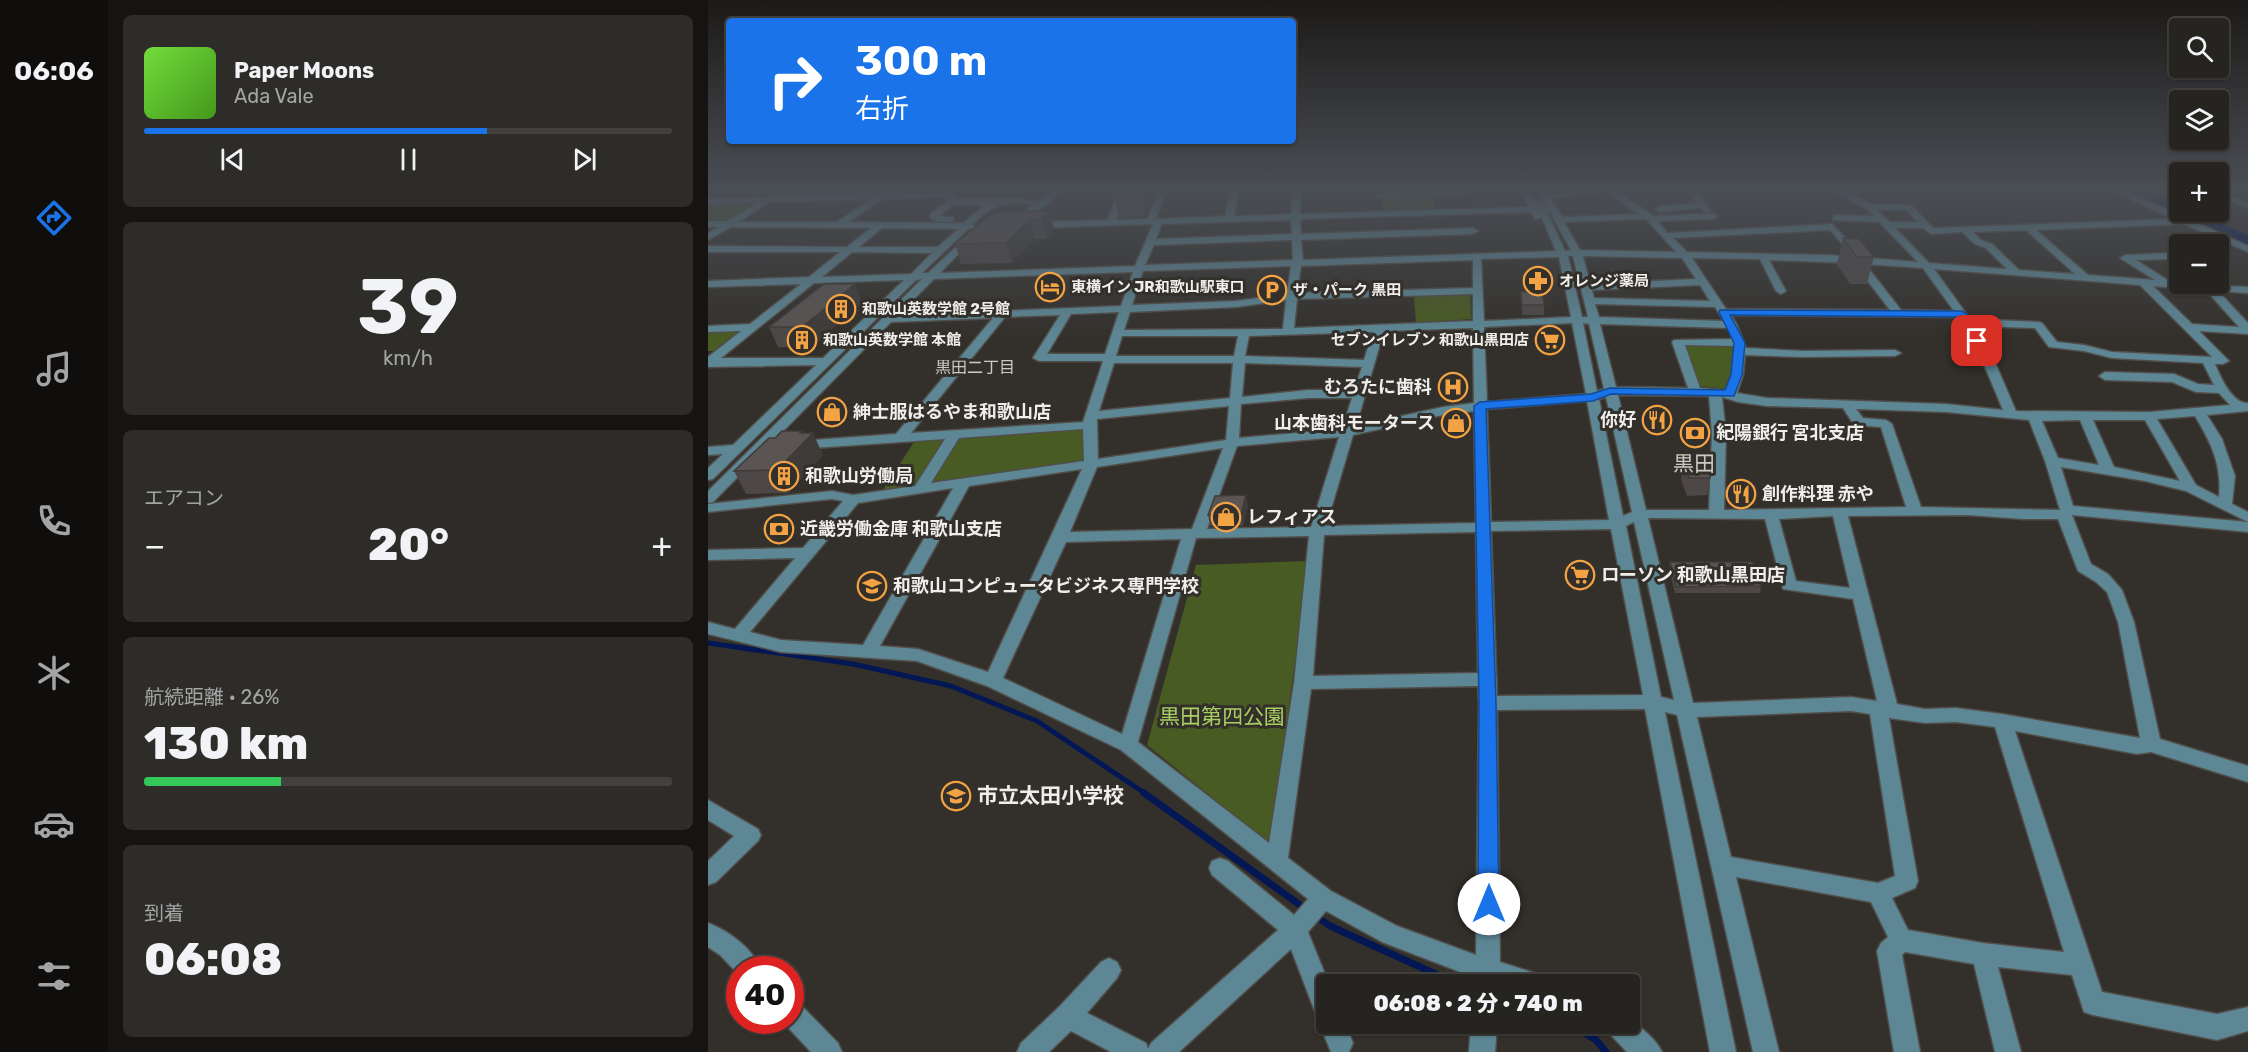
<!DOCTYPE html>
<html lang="ja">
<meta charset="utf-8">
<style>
body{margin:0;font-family:Rubik,"Noto Sans JP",sans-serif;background:#2e2c29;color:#f1f3f6;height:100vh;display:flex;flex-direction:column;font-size:22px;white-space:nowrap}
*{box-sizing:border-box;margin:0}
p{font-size:20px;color:#a4a4a5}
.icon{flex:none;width:33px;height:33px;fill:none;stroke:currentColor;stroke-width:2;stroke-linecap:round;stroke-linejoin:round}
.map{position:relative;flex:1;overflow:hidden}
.drawer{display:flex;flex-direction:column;gap:15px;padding:15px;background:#151412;width:600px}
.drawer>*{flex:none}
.hud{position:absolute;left:18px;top:18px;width:570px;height:126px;border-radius:6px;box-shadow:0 2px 4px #0004,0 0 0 2px #42413e;background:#1a73e8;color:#fff;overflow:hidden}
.buttons{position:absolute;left:1461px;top:18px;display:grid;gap:12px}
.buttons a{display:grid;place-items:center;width:60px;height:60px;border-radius:6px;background:#262420;box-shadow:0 2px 4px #0004,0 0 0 2px #42413e;font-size:30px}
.speed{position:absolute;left:18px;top:956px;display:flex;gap:12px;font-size:30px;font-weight:700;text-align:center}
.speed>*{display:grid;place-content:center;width:78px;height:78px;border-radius:50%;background:#262420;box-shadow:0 2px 4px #0004,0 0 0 2px #42413e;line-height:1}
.speed .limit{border:9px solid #d22;background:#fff;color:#111}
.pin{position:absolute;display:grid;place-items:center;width:51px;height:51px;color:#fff;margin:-26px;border-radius:12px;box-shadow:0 3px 9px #0006}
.me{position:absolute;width:66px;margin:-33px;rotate:0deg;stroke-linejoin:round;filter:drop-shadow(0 0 4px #0008)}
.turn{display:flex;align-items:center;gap:21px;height:126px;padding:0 30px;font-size:27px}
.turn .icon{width:78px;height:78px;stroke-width:2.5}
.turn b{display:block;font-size:42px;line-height:51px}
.big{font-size:45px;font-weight:800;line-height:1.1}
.drawer .tile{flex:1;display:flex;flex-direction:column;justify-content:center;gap:9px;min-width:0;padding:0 21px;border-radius:9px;background:#2e2c29}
.drawer .dial{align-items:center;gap:0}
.dial b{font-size:78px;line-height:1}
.song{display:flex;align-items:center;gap:18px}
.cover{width:72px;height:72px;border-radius:9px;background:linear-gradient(135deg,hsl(100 70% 55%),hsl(100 70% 35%))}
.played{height:6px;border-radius:3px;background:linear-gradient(90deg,#1a73e8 65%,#42413e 65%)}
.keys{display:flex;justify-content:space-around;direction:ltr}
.heat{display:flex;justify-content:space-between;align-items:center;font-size:33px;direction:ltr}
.charge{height:9px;border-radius:4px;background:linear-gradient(90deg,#34c759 26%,#42413e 0)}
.trip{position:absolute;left:608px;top:974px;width:324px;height:60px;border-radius:6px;background:#262420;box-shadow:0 2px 4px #0004,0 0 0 2px #42413e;font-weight:800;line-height:60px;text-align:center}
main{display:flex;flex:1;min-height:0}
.dock{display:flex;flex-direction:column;width:108px;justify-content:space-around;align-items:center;background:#0f0e0d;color:#a4a4a5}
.dock .icon{width:42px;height:42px}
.dock .selected{color:#1a73e8}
.dock b{font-size:27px;color:#f1f3f6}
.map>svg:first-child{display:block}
.green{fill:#485b22}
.water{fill:#041755}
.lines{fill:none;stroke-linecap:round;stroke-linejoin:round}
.stream-far1{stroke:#041755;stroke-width:5}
.stream{stroke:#041755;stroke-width:7}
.minor-casing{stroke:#514e4a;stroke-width:3}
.minor{fill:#5d8795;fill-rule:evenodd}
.rail{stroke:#b0aeaa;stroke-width:3;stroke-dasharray:1.5 4;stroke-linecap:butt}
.wall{fill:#4d4847}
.shaded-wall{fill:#3f3b39}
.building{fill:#5a5452;stroke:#3f3b39;stroke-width:1.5}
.route{fill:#1a73e8;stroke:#114b97;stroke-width:1.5}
.labels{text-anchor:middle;stroke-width:6;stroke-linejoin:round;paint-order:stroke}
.far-poi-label{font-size:15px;font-weight:bold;fill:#f0eeeb;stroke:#33302b;text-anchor:start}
.far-neighbourhood-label{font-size:16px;fill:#ccc8c2;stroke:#33302b}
.poi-label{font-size:18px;font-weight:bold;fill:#f0eeeb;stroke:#33302b;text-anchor:start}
.quarter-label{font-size:21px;fill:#ccc8c2;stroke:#33302b}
.near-park-label{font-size:21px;fill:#a9cf61;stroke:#33302b}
.near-poi-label{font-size:21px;font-weight:bold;fill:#f0eeeb;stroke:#33302b;text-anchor:start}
</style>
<main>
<nav class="dock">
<b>06:06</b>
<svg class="icon selected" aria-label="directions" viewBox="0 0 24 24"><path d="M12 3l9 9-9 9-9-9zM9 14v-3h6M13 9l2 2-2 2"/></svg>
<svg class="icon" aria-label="music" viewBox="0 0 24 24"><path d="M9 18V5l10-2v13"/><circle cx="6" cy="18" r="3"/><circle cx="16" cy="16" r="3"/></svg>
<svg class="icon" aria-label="phone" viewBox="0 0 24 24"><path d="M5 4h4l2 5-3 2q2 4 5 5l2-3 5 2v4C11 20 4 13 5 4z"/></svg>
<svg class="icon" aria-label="climate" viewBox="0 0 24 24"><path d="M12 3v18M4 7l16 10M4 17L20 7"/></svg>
<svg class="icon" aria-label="car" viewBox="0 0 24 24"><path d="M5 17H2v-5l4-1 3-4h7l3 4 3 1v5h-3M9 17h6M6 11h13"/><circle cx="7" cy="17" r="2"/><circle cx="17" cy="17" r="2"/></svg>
<svg class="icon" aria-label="filters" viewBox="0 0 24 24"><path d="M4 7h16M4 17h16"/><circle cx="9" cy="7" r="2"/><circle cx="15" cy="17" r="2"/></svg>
</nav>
<section class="drawer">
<div class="tile">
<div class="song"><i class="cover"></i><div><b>Paper Moons</b><p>Ada Vale</p></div></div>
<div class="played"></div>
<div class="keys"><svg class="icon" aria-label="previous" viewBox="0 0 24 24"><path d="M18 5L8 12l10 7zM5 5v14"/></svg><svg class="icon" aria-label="pause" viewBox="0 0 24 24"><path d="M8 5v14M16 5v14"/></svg><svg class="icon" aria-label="next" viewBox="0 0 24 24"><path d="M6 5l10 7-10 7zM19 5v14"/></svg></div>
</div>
<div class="tile dial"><b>39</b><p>km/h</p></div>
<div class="tile"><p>エアコン</p>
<div class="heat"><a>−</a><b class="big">20°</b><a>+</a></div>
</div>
<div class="tile"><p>航続距離 · 26%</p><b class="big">130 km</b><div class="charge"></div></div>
<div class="tile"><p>到着</p><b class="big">06:08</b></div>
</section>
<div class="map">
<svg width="1540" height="1052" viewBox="0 0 1540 1052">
<rect width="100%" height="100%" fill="#33302b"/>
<path class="green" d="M723,196L728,211L676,213L674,198Z
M0,203H50L19,222H0Z
M759,294L762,295L763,319L708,323L706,296Z
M37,329L12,351H0V330Z
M974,345H1028L1027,375L1020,389L990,386Z
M375,428L377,461L173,493L206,442Z
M600,561L563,845L439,745L488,565Z"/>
<path class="water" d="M1413,190H1436L1471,205L1472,212H1487L1540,235V246L1489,221Z"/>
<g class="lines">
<path class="stream-far1" d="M0,643L145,664L243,686L329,721L438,794"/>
<path class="stream" d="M436,793L599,910
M608,916L622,926L732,976L760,984
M860,1023L888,1040L898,1052"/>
<g class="minor-casing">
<path id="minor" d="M345,190H355C343,202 316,226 300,215L317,211L325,205C300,198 282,207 265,224L267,226L266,228L260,229L214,273H220L263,233L266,234V238L232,273L427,266L445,224L326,228L322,225L326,222L399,220L412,190H420L408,220L439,219L451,190H459L448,219L517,216L523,190H531L526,216L583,214L585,190H593L592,214L821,207L813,190H821L827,202L834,201L837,207H839L830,190H838L854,217L930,214L897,190H907L946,216L1006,213L1010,216L1006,219L950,221L959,233L1124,224L1153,254L1145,256L1122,230L965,238L979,252L1122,255L1210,262L1171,222L1125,220V216L1128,215L1166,216L1159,209L1122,190H1133L1163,204L1203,205L1225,228L1465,219L1403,190H1415L1540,246V252L1476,224L1328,230L1380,275L1447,280L1412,258L1417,255L1460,253L1472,259V266L1458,259L1428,260L1461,281L1472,284L1540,287V293L1510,291L1540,323V334L1491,331L1521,361L1515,364H1507C1512,376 1524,404 1540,403V411L1499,415L1514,439L1527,476L1524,504L1540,512V522L1478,491L1437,481L1353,467L1365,506L1540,522V532L1364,515L1383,564L1400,574L1414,590L1426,622L1452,739L1540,766V782L1443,752L1429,754L1307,731L1394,992L1509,1014L1540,1007V1031L1509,1040L1385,1015L1376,1012L1364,975L1290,967L1313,1052H1287L1266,964L1197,952L1194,955L1212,1052H1186L1169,951L1173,943L1180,937L1163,902L1028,877L1071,1052H1045L969,715L957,712L1028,1052H1002L937,709L789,710L792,962L836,976L839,984H768V978L674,942L618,911L600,932L621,984H618V1023H637L645,1043L641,1052H623L611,1023L613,1018L609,1017L583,949L471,1052H403L363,1031L341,1052H309L313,1043L351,1007L393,962L401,958L409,962L413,970L409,978L379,1013L438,1043L440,1049L443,1043L570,930L504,875L501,868L504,861L512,858L520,861L586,915L600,899L413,750L279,686L209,661L73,652L0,634V622L27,629L87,558L0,560V550L95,548L135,501L124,499L0,512V504L124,491L145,495L207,486L237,439L91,449L84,445L91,441L188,434L285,318L183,322L5,502L0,503V491L214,279L208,280L5,479L0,480V468L15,454L0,455V447L25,445L108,365L0,367V357L33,331L0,332V326L42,324L93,284L0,287V281L101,277L132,252H0V246L139,247L163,228L23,227L0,240V233L10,227H0V221H19L49,203L0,205V199L242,192L248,195L246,199L310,198L330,202ZM239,197L238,202L222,214V218C229,222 237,223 245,221V217L231,216L245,205H277L255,223L141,222L174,199ZM163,199L129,222H31L61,202ZM1169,210H1198L1210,222H1182ZM823,212L827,219L834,218L848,251L595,260L593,240L765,234L770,231L765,228L593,234L592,219ZM839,212H842L863,250L857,251ZM938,219L968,252L872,250L856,222ZM583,220L584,234L448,239L454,224ZM174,228L250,229L230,247H151ZM1187,228H1215L1223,234L1254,232L1267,244L1278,248L1299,269L1221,263ZM1318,230L1367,274L1311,270L1284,244L1273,240L1265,232ZM584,240L585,260L437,265L446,245ZM144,252L224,253L203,274L114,277ZM860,256H865L880,317H874ZM875,256L974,258L988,279L882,284ZM851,257L863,317L776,321L773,259ZM984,258L1052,259L1068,291L1073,294L1078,291L1061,260L1146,263L1182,310L1018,309ZM765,260V288L589,293L593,266ZM1157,264L1215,268L1246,311L1193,310ZM583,266L579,294L528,301L424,305L435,271ZM1226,269L1432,285L1504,357L1404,352L1376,345L1349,342L1334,323L1330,322L1262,319ZM425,272L413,306L190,315L226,279ZM196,280L115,358H13L106,283ZM992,285L1002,301L886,298L884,290ZM1445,286L1498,290L1531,327L1484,324ZM765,294V321L586,328L589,299ZM578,300L575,329L416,330L422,312L528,307ZM887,304L1007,307L1016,321L891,317ZM411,312L397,354H339L363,314ZM352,315L325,358L331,361H395L375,422L203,433L297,317ZM1023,315L1250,317L1274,360L1295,410L1238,404L1059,398L1029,393L1035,375L1037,355L1095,357L1187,356L1193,353L1187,350L1095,351L1038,348L1029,325ZM864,323L878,394L779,402L776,327ZM875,323L881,324L896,389L889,391ZM892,324L1020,328L1025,339L966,340L964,342L980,388L908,387ZM1266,326L1327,328L1341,347L1376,351L1404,358L1495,363L1506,385L1490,384L1466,374L1397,372L1391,376L1397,380L1464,382L1488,392L1511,393L1522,405L1441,412L1308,411L1286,360ZM765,328L766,403L735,407L648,426L676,331ZM665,332L656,360L537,356L541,336ZM414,336H530L526,356H408ZM977,345L1026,346L1023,375L1017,390L992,388ZM406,363H525L522,398L391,411ZM537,363L654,367L646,390H600L534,397ZM910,395L1001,396L1004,434L1001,510H938ZM898,397L924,512L915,516L891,399ZM1014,397L1030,402L1059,406L1135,408L1146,425L1173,427L1198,507L1016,510L1018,434ZM600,398H644L634,429L531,438L533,404ZM879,401L901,520L783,522L779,409ZM521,406L518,440L390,459L389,419ZM1148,409L1238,412L1321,420L1337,461L1352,510L1213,507L1184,424L1178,420L1155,418ZM766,411L768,523L618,526L645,435L735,415ZM1487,416C1503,443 1514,464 1511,497L1488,485L1449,419ZM1372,420L1391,465L1350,458L1334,421ZM1385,420H1437L1472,481L1406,467ZM375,429L376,461L223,483L251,438ZM631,437L603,527L499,529L529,446ZM515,448L484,529L362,532L389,467ZM374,469L280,672L210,649L172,646L261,486ZM245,488L155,645L73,640L42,632L150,503ZM1260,515L1315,519H1350L1370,571L1388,582L1399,592L1410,622L1432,738L1294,714L1248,708L1217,709L1189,704L1140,516ZM1125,516L1142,588L1088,581L1071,519ZM940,518L1057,519L1075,589L1145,599L1169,701L1143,697L985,703ZM926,522L966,700L953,697L918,526ZM903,529L935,695L789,696L783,531ZM768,532L770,673L605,676L616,535ZM601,536L586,683L561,843L430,742L488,538ZM473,539L414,734L295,678L358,542ZM770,686L771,703L768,955L689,926L623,891L580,858L603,689ZM1143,711L1162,714L1187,876L1170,883L1023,857L989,717ZM1181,718L1217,723L1248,722L1287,727L1356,952L1275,943L1200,930L1184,898L1207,888L1210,881Z
M870,190H896L847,198L843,196Z
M979,190H988L1003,210L1002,212H996L993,208L951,212L947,209L951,206L989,203Z
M754,191H757V195L669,198L665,196L669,194Z
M1510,192L1540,202V208L1510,197Z
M0,800L50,829L53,835L50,841L8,882L0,885V861L26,836L0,820Z
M0,923C21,931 44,948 53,969H32V976L12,955L0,947Z
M82,1000L91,1003L130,1043L134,1052H103L73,1020H82Z
M921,1017C932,1028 948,1038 954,1052H919L900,1032L896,1023H921Z
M763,1023H789L787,1052H761Z"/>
</g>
<use href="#minor" class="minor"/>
<path class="rail" d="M1536,190L1540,191
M0,198H54L223,190"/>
</g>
<path class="wall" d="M407,190H438L442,208L438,217L411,218L406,193Z
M341,211L346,229L339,239H327L304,263L253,264L247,244Z
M1135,238L1166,257L1159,284H1142L1129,265Z
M813,292L836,305V315H814Z
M154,303L103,347H70L61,327Z
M95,433L115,455L80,493L38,494L26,471Z
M976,462L1002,478L999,495L979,496L973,479Z
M538,495L540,507L535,526H502L500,515Z
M962,562L1053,586L1052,593H967L961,569Z"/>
<path class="shaded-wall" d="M434,190H438L442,208L438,217L433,192Z
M341,211L346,229L339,239L333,220Z
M322,220L327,239L304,263L298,243Z
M147,284L154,303L103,347L94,327Z
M94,431L98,439L105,433L115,455L80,493L69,470L92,433Z
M538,495L540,507L535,526L533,514Z"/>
<path class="building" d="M407,190H434L433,192L406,193Z
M341,211L333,220H322L298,243L247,244L286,212Z
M1135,238L1151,239L1166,257H1149Z
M116,284H147L94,327H61Z
M813,292H834L836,305H814Z
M74,431H94L92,433H105L69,470L26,471L61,438H67Z
M1001,461L1002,478H981L976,462Z
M538,495L533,514L500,515L507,496Z
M962,562H1045L1053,586L968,587Z"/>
<linearGradient id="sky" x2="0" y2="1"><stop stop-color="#1c1a18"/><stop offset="0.56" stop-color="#4a4e55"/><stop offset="1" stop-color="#4a4e55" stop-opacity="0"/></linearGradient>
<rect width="1540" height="338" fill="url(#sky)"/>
<path class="route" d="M1012,310L1254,311L1259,314L1275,341L1266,343L1251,317L1022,315L1037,343L1034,375L1026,396L903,394L885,401L778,409L788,703L791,904L788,911L781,914L773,911L770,904L771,703L766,406L772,402L883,394L902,388L1017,390L1023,375L1026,343L1011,312Z"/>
<defs>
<g id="pharmacy-ring" transform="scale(1.5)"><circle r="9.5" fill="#33302b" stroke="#f4a344" stroke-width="1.5"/><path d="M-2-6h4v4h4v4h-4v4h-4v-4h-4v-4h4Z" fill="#f4a344"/></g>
<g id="hotel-ring" transform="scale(1.5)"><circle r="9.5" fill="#33302b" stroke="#f4a344" stroke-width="1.5"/><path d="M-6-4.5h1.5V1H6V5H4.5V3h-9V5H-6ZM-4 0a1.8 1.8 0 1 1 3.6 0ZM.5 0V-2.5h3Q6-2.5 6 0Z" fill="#f4a344"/></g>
<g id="parking-ring" transform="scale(1.5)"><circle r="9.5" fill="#33302b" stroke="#f4a344" stroke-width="1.5"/><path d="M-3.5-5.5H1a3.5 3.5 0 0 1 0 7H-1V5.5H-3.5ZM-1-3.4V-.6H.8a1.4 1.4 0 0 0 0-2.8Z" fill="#f4a344"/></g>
<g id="building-ring" transform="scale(1.5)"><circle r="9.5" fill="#33302b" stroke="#f4a344" stroke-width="1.5"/><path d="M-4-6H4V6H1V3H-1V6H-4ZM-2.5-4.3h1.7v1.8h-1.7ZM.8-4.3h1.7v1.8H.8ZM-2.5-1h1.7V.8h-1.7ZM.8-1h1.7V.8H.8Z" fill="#f4a344"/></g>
<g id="supermarket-ring" transform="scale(1.5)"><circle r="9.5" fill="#33302b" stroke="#f4a344" stroke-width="1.5"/><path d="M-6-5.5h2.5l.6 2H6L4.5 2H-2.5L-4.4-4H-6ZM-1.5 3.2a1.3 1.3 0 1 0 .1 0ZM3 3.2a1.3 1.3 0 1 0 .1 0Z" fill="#f4a344"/></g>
<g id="hospital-ring" transform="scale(1.5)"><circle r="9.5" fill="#33302b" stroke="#f4a344" stroke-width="1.5"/><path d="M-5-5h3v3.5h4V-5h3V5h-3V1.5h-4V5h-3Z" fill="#f4a344"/></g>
<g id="shop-ring" transform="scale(1.5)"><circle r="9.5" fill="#33302b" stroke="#f4a344" stroke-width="1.5"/><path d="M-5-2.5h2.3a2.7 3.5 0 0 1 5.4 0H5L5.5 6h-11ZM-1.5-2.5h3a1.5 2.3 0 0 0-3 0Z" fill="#f4a344"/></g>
<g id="restaurant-ring" transform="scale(1.5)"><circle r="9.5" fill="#33302b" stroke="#f4a344" stroke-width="1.5"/><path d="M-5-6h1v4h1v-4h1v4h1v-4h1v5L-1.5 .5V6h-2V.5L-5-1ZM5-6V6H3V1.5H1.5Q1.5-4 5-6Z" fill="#f4a344"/></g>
<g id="bank-ring" transform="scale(1.5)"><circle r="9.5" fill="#33302b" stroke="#f4a344" stroke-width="1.5"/><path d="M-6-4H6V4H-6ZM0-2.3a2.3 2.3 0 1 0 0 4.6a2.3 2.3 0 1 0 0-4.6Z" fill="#f4a344"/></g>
<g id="school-ring" transform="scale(1.5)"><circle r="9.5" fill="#33302b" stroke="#f4a344" stroke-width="1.5"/><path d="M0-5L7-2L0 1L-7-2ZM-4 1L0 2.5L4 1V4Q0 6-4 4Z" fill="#f4a344"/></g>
</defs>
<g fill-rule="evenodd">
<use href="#pharmacy-ring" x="830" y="281"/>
<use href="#hotel-ring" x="342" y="287"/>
<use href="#parking-ring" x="564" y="290"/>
<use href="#building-ring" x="133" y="309"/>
<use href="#building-ring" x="94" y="340"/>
<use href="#supermarket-ring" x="842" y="340"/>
<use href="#hospital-ring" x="745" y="387"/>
<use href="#shop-ring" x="124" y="412"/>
<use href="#restaurant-ring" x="949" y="420"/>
<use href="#shop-ring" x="748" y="423"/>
<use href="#bank-ring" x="987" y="433"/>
<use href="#building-ring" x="76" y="476"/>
<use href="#restaurant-ring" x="1033" y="494"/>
<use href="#shop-ring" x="518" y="517"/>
<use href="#bank-ring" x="71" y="529"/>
<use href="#supermarket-ring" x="872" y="575"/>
<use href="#school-ring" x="164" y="586"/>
<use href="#school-ring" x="248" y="796"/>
</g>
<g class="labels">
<g class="far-poi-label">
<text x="851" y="286">オレンジ薬局</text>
<text x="363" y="292">東横イン JR和歌山駅東口</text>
<text x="585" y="295">ザ・パーク 黒田</text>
<text x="154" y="314">和歌山英数学館 2号館</text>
<text x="115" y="345">和歌山英数学館 本館</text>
<text x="821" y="345" text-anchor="end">セブンイレブン 和歌山黒田店</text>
</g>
<g class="far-neighbourhood-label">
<text x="267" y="373">黒田二丁目</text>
</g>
<g class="poi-label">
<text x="724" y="393" text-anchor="end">むろたに歯科</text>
<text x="145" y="418">紳士服はるやま和歌山店</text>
<text x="928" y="426" text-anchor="end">你好</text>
<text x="727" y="429" text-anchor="end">山本歯科モータース</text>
<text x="1008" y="439">紀陽銀行 宮北支店</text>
<text x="97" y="482">和歌山労働局</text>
<text x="1054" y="500">創作料理 赤や</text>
<text x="539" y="523">レフィアス</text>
<text x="92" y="535">近畿労働金庫 和歌山支店</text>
<text x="893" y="581">ローソン 和歌山黒田店</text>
<text x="185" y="592">和歌山コンピュータビジネス専門学校</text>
</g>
<g class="quarter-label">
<text x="986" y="471">黒田</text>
</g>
<g class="near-park-label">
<text x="514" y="724">黒田第四公園</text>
</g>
<g class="near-poi-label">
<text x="269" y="803">市立太田小学校</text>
</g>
</g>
</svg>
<div class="buttons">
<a><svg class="icon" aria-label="search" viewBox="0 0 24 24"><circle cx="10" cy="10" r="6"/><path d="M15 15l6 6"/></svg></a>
<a><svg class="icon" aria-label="layers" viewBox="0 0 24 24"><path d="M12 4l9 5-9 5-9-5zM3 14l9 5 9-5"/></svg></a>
<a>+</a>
<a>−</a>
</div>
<div class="speed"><div class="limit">40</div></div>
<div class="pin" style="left:1269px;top:341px;background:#d93025"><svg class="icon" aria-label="arrive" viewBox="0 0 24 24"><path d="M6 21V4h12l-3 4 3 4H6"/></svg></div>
<svg class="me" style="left:781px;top:904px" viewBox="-20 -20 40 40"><circle r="19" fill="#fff"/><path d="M0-13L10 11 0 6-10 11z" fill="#1a73e8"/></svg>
<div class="trip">06:08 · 2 分 · 740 m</div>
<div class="hud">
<div class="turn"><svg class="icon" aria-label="right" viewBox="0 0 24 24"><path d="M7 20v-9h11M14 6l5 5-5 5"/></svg><div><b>300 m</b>右折</div></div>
</div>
</div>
</main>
